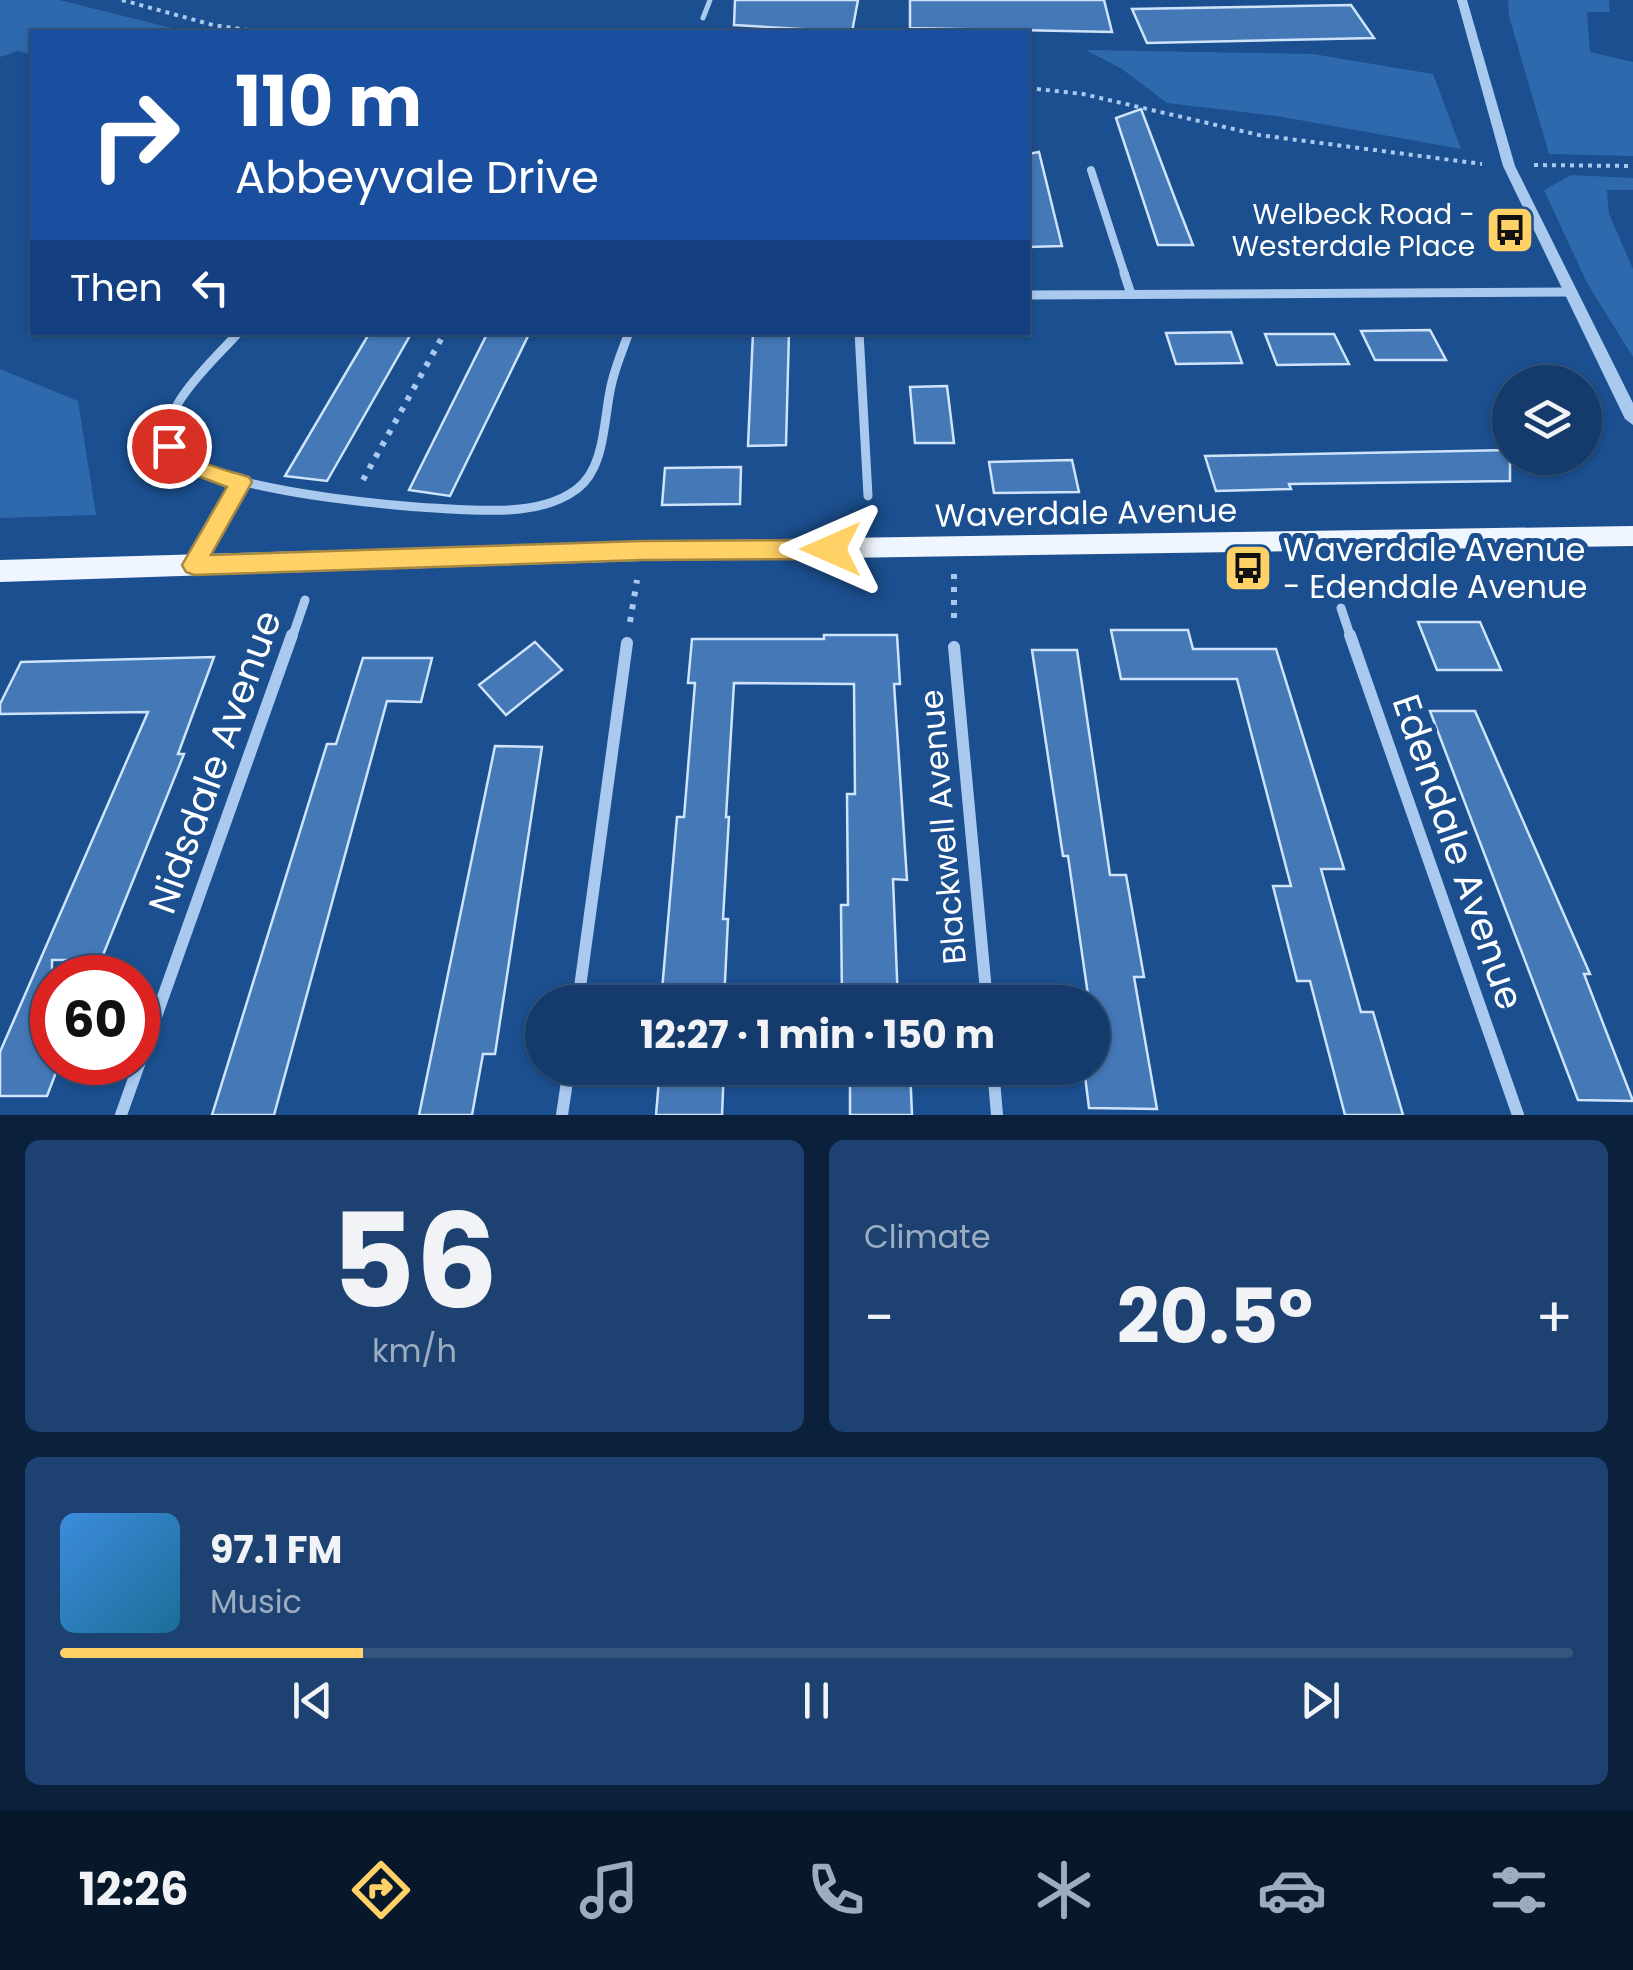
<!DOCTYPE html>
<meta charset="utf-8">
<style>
body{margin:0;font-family:Poppins,sans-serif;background:#1d4271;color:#f1f3f6;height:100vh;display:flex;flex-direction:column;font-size:38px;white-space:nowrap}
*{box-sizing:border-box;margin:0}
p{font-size:32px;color:#9dadc1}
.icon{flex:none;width:55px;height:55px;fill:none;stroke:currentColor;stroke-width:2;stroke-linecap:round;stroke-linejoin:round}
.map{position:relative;height:1115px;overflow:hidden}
.drawer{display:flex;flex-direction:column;gap:25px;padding:25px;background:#0b203b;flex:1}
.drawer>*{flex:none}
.banner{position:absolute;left:30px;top:30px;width:1000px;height:305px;border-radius:0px;box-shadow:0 2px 8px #0004,0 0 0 2px #33557e;background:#1a4fa0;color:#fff;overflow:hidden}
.buttons{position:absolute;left:1492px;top:365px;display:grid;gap:20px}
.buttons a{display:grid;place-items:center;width:110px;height:110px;border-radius:50%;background:#143b6b;box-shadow:0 2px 8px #0004,0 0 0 2px #33557e;font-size:50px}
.speed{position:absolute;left:30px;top:955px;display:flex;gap:20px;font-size:50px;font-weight:700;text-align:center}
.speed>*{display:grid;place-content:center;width:130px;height:130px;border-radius:50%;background:#143b6b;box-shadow:0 2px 8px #0004,0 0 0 2px #33557e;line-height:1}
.speed .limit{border:15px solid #d22;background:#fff;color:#111}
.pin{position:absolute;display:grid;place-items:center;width:85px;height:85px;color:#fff;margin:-42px;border:5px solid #fff;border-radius:50%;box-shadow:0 2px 10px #0007}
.me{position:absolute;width:110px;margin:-55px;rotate:270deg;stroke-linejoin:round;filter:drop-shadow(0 0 8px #0008)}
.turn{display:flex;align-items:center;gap:35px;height:210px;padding:0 40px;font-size:45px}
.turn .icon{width:130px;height:130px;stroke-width:2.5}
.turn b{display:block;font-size:70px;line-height:85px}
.then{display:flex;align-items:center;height:95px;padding:0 40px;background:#0003;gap:20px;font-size:38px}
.big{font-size:75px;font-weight:700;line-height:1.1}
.drawer .card{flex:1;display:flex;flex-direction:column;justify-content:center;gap:15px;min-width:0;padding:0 35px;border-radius:15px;background:#1d4271}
.drawer .dial{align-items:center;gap:0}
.dial b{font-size:130px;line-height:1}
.song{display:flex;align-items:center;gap:30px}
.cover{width:120px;height:120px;border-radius:15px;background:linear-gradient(135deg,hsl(210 70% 55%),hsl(200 70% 35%))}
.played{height:10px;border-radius:5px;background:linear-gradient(90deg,#ffd166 20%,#33557e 20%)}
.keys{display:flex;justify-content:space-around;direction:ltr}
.heat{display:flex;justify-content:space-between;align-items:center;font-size:55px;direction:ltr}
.drawer .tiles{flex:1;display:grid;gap:25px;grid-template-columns:1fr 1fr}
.card:last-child{grid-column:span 2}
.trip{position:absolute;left:525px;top:985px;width:585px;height:100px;border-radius:50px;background:#143b6b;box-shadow:0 2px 8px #0004,0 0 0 2px #33557e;font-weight:700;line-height:100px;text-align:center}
.menu{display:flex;height:160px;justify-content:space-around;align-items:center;background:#08182b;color:#9dadc1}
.menu .icon{width:70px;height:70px}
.menu .on{color:#ffd166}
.menu b{font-size:45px;color:#f1f3f6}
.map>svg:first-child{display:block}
.green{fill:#2e69ad}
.building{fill:#4478b7;stroke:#cfe3fa;stroke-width:2.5}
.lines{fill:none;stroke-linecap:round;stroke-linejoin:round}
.path-far1{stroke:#a9c9ee;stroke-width:4;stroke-dasharray:4 5;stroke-linecap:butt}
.path{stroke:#a9c9ee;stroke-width:6;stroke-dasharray:5 8;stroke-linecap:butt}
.service{stroke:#a9c9ee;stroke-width:5}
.minor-far2{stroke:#a9c9ee;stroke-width:8}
.minor-far1{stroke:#a9c9ee;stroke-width:9}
.minor{stroke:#a9c9ee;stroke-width:12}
.tertiary{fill:#a9c9ee;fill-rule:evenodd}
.primary{fill:#f0f6ff;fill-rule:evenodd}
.route{fill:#ffd166;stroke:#a68842;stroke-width:2.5}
.labels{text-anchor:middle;stroke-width:10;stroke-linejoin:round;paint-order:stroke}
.far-poi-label{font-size:28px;fill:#fff;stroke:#1b4f8f;text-anchor:end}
.street-label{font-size:32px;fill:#fff;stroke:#1b4f8f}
.poi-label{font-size:32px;fill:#fff;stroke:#1b4f8f;text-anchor:start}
.near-street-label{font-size:38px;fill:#fff;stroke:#1b4f8f}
</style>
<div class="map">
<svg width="1633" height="1115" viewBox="0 0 1633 1115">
<rect width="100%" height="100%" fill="#1b4f8f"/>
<path class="green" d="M0,0H59L188,32H32V55L18,51L0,57Z
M1508,0H1609L1610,12H1587L1590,52L1633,62V156L1549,154L1509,16Z
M1086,50L1313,54L1433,74L1461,149L1277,116L1167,103L1122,69Z
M1571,175L1633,178V190H1607L1609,214L1633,269V357L1587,283L1544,190Z
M0,369L78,401L96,515L0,518Z"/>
<path class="building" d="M735,0H858L852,32L734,25Z
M910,0H1104L1112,32L910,28Z
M1351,5L1374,38L1147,43L1132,9Z
M1141,109L1177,204L1193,245H1158L1116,118Z
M1039,152L1062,246L1028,247V154Z
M1430,330L1446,360H1375L1361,331Z
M370,332H412L327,481L285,476Z
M488,332H530L450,496L409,490Z
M753,332H789L786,445L748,446Z
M1231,332L1242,363L1176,364L1166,333Z
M1265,334H1334L1349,364L1277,365Z
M947,386L954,443H915L910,387Z
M1510,450V481L1289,484L1291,489L1216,491L1205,456Z
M1072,460L1079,492L994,493L989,462Z
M741,467L740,504L662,505L665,468Z
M1418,622H1480L1501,670H1437Z
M1111,630H1188L1193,649H1276L1344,869H1321L1361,1012H1373L1403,1115H1345L1310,981H1297L1273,886H1291L1237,679H1121Z
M824,635H897L900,684H894L907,880L893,879L898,1002H842L841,905H848L847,794H855L854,684L734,683L726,817H729L723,919H728L724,1002H661L677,817H684L695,683H688L692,639H824Z
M535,642L562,670L506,715L479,685Z
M1032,650H1077L1110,875H1126L1144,977H1134L1157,1109L1089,1108L1084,1068H1092V1002H1089L1068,856H1063Z
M214,657L178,754H184L101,960H52V1062H60L47,1096H0V1052L148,712L0,714V704L21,662Z
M363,658H432L421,702L387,701L274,1115H212L327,744H336Z
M1430,711H1475L1590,974H1584L1633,1101L1578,1100Z
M495,746L542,747L495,1054H483L472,1115H419Z
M660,1068H724L722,1115H656Z
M850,1068H910L912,1115H850Z"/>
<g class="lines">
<path class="path-far1" d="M122,0L213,25L262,32
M1028,88L1083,94L1259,135L1482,164
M1534,165L1633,166"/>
<path class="path" d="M363,480L445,332
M954,574V626
M630,622L637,580"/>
<path class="service" d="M703,18L710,0"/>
<path class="minor-far2" d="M1091,170L1125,275"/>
<path class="minor-far1" d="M1124,273L1130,291
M1028,295L1568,292
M239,332C218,356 157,409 169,444C187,494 468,516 520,509C539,507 561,501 577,489C607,466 603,416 612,382C616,365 623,349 629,332
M859,332L868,496
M194,564L241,482
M1341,608L1351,638
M292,638L305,600"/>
<path class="minor" d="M1350,635L1518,1115
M954,647L987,1002
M578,1002L627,643
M993,1068L997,1115
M121,1115L292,635
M562,1115L569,1068"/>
<path class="tertiary" d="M1457,0H1467L1515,166L1633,403V425L1625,419L1503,166Z"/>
<path class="primary" d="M1633,526V546L641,561L0,582V560L641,541Z"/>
</g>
<path class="route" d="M169,438C180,442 184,452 194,458C212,468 230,471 249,477L252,482L211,555L641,541L831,540L842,549L831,559L641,560L194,575L186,572L182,565L227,487L174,467L159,446Z"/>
<defs>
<g id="bus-square" transform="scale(2.5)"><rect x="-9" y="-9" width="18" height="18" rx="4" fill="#ffd166" stroke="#1b4f8f"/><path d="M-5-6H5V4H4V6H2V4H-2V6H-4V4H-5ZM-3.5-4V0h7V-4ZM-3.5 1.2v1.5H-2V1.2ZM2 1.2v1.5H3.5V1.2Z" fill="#111"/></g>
</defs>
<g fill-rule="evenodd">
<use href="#bus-square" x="1510" y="230"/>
<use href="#bus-square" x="1248" y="568"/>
</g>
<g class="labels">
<g class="far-poi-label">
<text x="1475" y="224">Welbeck Road -<tspan x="1475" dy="32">Westerdale Place</tspan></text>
</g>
<g class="street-label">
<text transform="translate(1086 513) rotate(-1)" y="11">Waverdale Avenue</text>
<text transform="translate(943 827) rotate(-95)" y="11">Blackwell Avenue</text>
</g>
<g class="poi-label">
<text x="1283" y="561">Waverdale Avenue<tspan x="1283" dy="37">- Edendale Avenue</tspan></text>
</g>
<g class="near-street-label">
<text transform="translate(215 762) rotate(-70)" y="13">Nidsdale Avenue</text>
<text transform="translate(1458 852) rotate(71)" y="13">Edendale Avenue</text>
</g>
</g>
</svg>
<div class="buttons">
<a><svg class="icon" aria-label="layers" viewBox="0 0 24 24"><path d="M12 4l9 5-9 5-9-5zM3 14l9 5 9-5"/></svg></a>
</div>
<div class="speed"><div class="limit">60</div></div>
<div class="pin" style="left:169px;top:446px;background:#d93025"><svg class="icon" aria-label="arrive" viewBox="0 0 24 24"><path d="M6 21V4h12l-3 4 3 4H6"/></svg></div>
<svg class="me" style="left:831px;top:549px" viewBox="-20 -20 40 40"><path d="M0-17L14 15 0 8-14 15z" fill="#ffd166" stroke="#fff" stroke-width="4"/></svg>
<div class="trip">12:27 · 1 min · 150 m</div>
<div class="banner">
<div class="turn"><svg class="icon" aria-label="right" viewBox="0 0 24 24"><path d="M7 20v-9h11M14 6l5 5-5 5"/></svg><div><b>110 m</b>Abbeyvale Drive</div></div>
<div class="then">Then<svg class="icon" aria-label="left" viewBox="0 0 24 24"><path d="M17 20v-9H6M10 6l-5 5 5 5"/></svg></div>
</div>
</div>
<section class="drawer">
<div class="tiles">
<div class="card dial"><b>56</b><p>km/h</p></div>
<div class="card"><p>Climate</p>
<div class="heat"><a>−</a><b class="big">20.5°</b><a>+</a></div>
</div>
<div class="card">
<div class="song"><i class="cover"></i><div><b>97.1 FM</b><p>Music</p></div></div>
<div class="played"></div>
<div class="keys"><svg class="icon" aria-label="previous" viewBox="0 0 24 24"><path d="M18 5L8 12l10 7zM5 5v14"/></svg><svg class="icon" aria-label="pause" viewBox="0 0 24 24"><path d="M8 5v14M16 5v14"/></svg><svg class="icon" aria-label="next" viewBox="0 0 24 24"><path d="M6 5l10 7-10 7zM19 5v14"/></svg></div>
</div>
</div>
</section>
<nav class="menu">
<b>12:26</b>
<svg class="icon on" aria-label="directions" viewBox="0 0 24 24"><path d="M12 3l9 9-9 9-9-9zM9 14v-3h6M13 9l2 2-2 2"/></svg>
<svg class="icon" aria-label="music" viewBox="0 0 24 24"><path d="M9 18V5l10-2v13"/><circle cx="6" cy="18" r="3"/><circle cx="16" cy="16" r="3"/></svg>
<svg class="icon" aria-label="phone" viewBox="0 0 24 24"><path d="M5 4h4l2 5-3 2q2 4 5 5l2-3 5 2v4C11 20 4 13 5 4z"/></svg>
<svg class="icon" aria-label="climate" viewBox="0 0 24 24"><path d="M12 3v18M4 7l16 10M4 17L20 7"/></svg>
<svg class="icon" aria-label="car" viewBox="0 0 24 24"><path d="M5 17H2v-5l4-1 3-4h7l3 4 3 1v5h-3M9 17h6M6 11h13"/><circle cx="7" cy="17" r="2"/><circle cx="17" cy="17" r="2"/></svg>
<svg class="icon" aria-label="filters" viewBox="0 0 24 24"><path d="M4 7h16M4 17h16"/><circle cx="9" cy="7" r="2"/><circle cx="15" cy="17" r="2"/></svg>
</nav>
